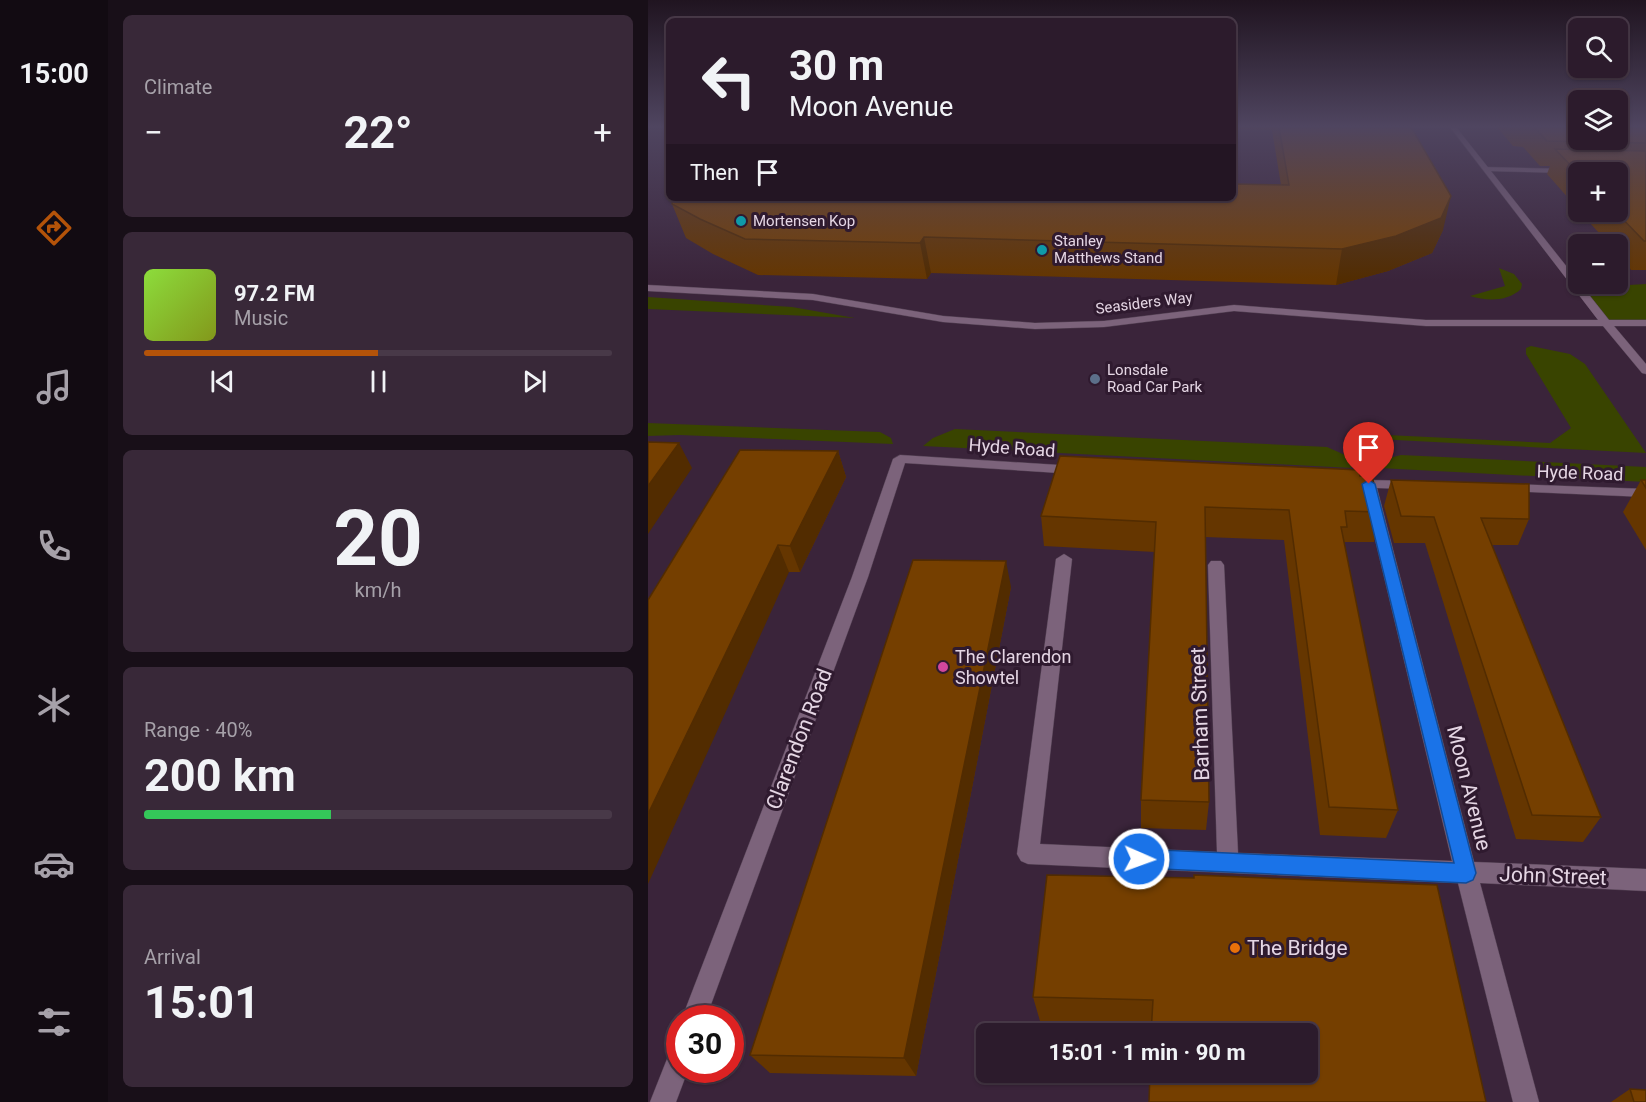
<!DOCTYPE html>
<meta charset="utf-8">
<style>
body{margin:0;font-family:Roboto,sans-serif;background:#382838;color:#f1f3f6;height:100vh;display:flex;flex-direction:column;font-size:22px;white-space:nowrap}
*{box-sizing:border-box;margin:0}
p{font-size:20px;color:#a6a1a9}
.icon{flex:none;width:33px;height:33px;fill:none;stroke:currentColor;stroke-width:2;stroke-linecap:round;stroke-linejoin:round}
.map{position:relative;flex:1;overflow:hidden}
.side{display:flex;flex-direction:column;gap:15px;padding:15px;background:#180f18;width:540px}
.side>*{flex:none}
.hud{position:absolute;left:18px;top:18px;width:570px;height:183px;border-radius:9px;box-shadow:0 2px 4px #0004,0 0 0 2px #483948;background:#2c1b2c;color:#f1f3f6;overflow:hidden}
.buttons{position:absolute;left:920px;top:18px;display:grid;gap:12px}
.buttons a{display:grid;place-items:center;width:60px;height:60px;border-radius:9px;background:#2c1b2c;box-shadow:0 2px 4px #0004,0 0 0 2px #483948;font-size:30px}
.speed{position:absolute;left:18px;top:1005px;display:flex;gap:12px;font-size:30px;font-weight:700;text-align:center}
.speed>*{display:grid;place-content:center;width:78px;height:78px;border-radius:50%;background:#2c1b2c;box-shadow:0 2px 4px #0004,0 0 0 2px #483948;line-height:1}
.speed .limit{border:9px solid #d22;background:#fff;color:#111}
.pin{position:absolute;display:grid;place-items:center;width:51px;height:51px;color:#fff;margin:-62px -26px;border-radius:50% 50% 50% 0;rotate:-45deg;box-shadow:0 0 6px #0007}
.pin .icon{rotate:45deg}
.me{position:absolute;width:66px;margin:-33px;rotate:92deg;stroke-linejoin:round;filter:drop-shadow(0 0 4px #0008)}
.turn{display:flex;align-items:center;gap:21px;height:126px;padding:0 24px;font-size:27px}
.turn .icon{width:78px;height:78px;stroke-width:2.5}
.turn b{display:block;font-size:42px;line-height:51px}
.then{display:flex;align-items:center;height:57px;padding:0 24px;background:#0003;gap:12px;font-size:22px}
.big{font-size:45px;font-weight:700;line-height:1.1}
.side .widget{flex:1;display:flex;flex-direction:column;justify-content:center;gap:9px;min-width:0;padding:0 21px;border-radius:9px;background:#382838}
.side .dial{align-items:center;gap:0}
.dial b{font-size:78px;line-height:1}
.song{display:flex;align-items:center;gap:18px}
.cover{width:72px;height:72px;border-radius:9px;background:linear-gradient(135deg,hsl(90 70% 55%),hsl(70 70% 35%))}
.played{height:6px;border-radius:3px;background:linear-gradient(90deg,#b45309 50%,#483948 50%)}
.keys{display:flex;justify-content:space-around;direction:ltr}
.heat{display:flex;justify-content:space-between;align-items:center;font-size:33px;direction:ltr}
.charge{height:9px;border-radius:4px;background:linear-gradient(90deg,#34c759 40%,#483948 0)}
.trip{position:absolute;left:328px;top:1023px;width:342px;height:60px;border-radius:9px;background:#2c1b2c;box-shadow:0 2px 4px #0004,0 0 0 2px #483948;font-weight:700;line-height:60px;text-align:center}
main{display:flex;flex:1;min-height:0}
.dock{display:flex;flex-direction:column;width:108px;justify-content:space-around;align-items:center;background:#120b12;color:#a6a1a9}
.dock .icon{width:42px;height:42px}
.dock .active{color:#b45309}
.dock b{font-size:27px;color:#f1f3f6}
.map>svg:first-child{display:block}
.green{fill:#394400}
.lines{fill:none;stroke-linecap:round;stroke-linejoin:round}
.minor-casing{stroke:#534153;stroke-width:1}
.tertiary-casing{stroke:#534153;stroke-width:1}
.minor{fill:#7c637b;fill-rule:evenodd}
.tertiary{fill:#7c637b;fill-rule:evenodd}
.wall{fill:#653600}
.shaded-wall{fill:#522c00}
.building{fill:#753f00;stroke:#522c00;stroke-width:1.5}
.route{fill:#1a73e8;stroke:#114b97;stroke-width:1.5}
.culture-dot{fill:#0f9aa8;stroke:#2f1a2f;stroke-width:2}
.service-dot{fill:#5c6f8a;stroke:#2f1a2f;stroke-width:2}
.hotel-dot{fill:#d1479c;stroke:#2f1a2f;stroke-width:2}
.food-dot{fill:#e8710a;stroke:#2f1a2f;stroke-width:2}
.labels{text-anchor:middle;stroke-width:6;stroke-linejoin:round;paint-order:stroke}
.far-poi-label{font-size:15px;fill:#e5d6e4;stroke:#2f1a2f;text-anchor:start}
.far-street-label{font-size:15px;fill:#e5d6e4;stroke:#2f1a2f}
.street-label{font-size:18px;fill:#e5d6e4;stroke:#2f1a2f}
.poi-label{font-size:18px;fill:#e5d6e4;stroke:#2f1a2f;text-anchor:start}
.near-street-label{font-size:21px;fill:#e5d6e4;stroke:#2f1a2f}
.near-poi-label{font-size:21px;fill:#e5d6e4;stroke:#2f1a2f;text-anchor:start}
</style>
<main>
<nav class="dock">
<b>15:00</b>
<svg class="icon active" aria-label="directions" viewBox="0 0 24 24"><path d="M12 3l9 9-9 9-9-9zM9 14v-3h6M13 9l2 2-2 2"/></svg>
<svg class="icon" aria-label="music" viewBox="0 0 24 24"><path d="M9 18V5l10-2v13"/><circle cx="6" cy="18" r="3"/><circle cx="16" cy="16" r="3"/></svg>
<svg class="icon" aria-label="phone" viewBox="0 0 24 24"><path d="M5 4h4l2 5-3 2q2 4 5 5l2-3 5 2v4C11 20 4 13 5 4z"/></svg>
<svg class="icon" aria-label="climate" viewBox="0 0 24 24"><path d="M12 3v18M4 7l16 10M4 17L20 7"/></svg>
<svg class="icon" aria-label="car" viewBox="0 0 24 24"><path d="M5 17H2v-5l4-1 3-4h7l3 4 3 1v5h-3M9 17h6M6 11h13"/><circle cx="7" cy="17" r="2"/><circle cx="17" cy="17" r="2"/></svg>
<svg class="icon" aria-label="filters" viewBox="0 0 24 24"><path d="M4 7h16M4 17h16"/><circle cx="9" cy="7" r="2"/><circle cx="15" cy="17" r="2"/></svg>
</nav>
<section class="side">
<div class="widget"><p>Climate</p>
<div class="heat"><a>−</a><b class="big">22°</b><a>+</a></div>
</div>
<div class="widget">
<div class="song"><i class="cover"></i><div><b>97.2 FM</b><p>Music</p></div></div>
<div class="played"></div>
<div class="keys"><svg class="icon" aria-label="previous" viewBox="0 0 24 24"><path d="M18 5L8 12l10 7zM5 5v14"/></svg><svg class="icon" aria-label="pause" viewBox="0 0 24 24"><path d="M8 5v14M16 5v14"/></svg><svg class="icon" aria-label="next" viewBox="0 0 24 24"><path d="M6 5l10 7-10 7zM19 5v14"/></svg></div>
</div>
<div class="widget dial"><b>20</b><p>km/h</p></div>
<div class="widget"><p>Range · 40%</p><b class="big">200 km</b><div class="charge"></div></div>
<div class="widget"><p>Arrival</p><b class="big">15:01</b></div>
</section>
<div class="map">
<svg width="998" height="1102" viewBox="0 0 998 1102">
<rect width="100%" height="100%" fill="#3a243a"/>
<path class="green" d="M851,268L866,274L874,284L873,289C859,302 839,301 822,296L857,286Z
M998,284V323L960,324L929,288Z
M0,297L144,307L207,318L0,309Z
M883,346L922,354L937,364L998,453L709,438L698,433L902,443L923,428L878,354V348Z
M0,423L232,432L243,438L245,444L32,435L0,436Z
M307,429L679,447L697,455L704,468L275,446L285,438Z
M753,455L998,467V482L731,468L734,460Z"/>
<g class="lines">
<g class="minor-casing">
<path id="minor" d="M836,167L920,169L924,171L920,173L839,171Z
M252,455L427,466L434,470L427,474L257,463L220,577L58,1018H34L204,577L245,459Z
M721,480L761,481L768,485L761,489L729,488L826,862L998,869V891L832,883L891,1102H865L810,883L380,864L373,861L369,854L408,559L416,554L424,559L392,844L569,852L560,565L563,561H573L576,565L590,853L804,861L714,484Z
M863,484L998,489V497L858,491L856,488L858,485Z
M32,1046V1070H40L28,1102H2L23,1049Z"/>
</g>
<g class="tertiary-casing">
<path id="tertiary" d="M802,127H808L961,320H998V326H966L998,364V374L994,373L955,326H778L586,311L456,327L387,329L295,322L165,300L0,291V285L165,294L295,316L387,323L456,321L586,305L778,320H950Z"/>
</g>
<use href="#minor" class="minor"/>
<use href="#tertiary" class="tertiary"/>
</g>
<path class="wall" d="M585,127H763L795,230L784,253L740,271L688,285L283,273L279,279L110,275L65,254L38,238L24,204L633,185L624,130L585,129Z
M849,127H998V270H983L969,254V244H961L932,212H969L930,172V209L899,174L902,166H892L875,147L865,146Z
M190,451L198,477L152,572H141L0,600Z
M712,476L733,512L726,542H696L750,810L738,838L672,835L636,540L557,537L561,802L558,830L493,828V800L507,552L396,546L393,516Z
M743,480L881,519L870,545H844L953,817L935,842L868,839L777,543H746L736,506Z
M993,480H998V550L975,512Z
M363,587L268,1076L122,1073L102,1055Z
M399,875L838,1102L504,1024L392,1021L385,997Z
M982,1089L998,1102H963Z"/>
<path class="shaded-wall" d="M803,196L795,230L784,253L740,271L688,285L694,249Z
M276,237L283,273L279,279L272,243Z
M31,443L44,468L0,534V486Z
M190,451L198,477L152,572L142,546Z
M130,545L141,572L0,884V814Z
M358,561L363,587L268,1076L256,1058Z"/>
<path class="building" d="M631,127H763L803,196L793,218L748,236L694,249L276,237L272,243L97,239L52,219L24,204L26,198H585V184L641,185Z
M886,127H930V140H969V127H998V143L899,141Z
M907,149L998,151V241H996L968,212H969V172L930,173Z
M0,442L31,443L0,486Z
M92,450L190,451L142,546L130,545L0,814V600Z
M412,456L711,470L712,476H724L733,512L697,511L699,527H693L750,810L681,807L641,510L557,507L561,802L493,800L508,522L393,516Z
M743,480L881,484V519L833,518L953,817L884,815L786,517L753,516Z
M993,480H998V488Z
M265,560L358,561L256,1058L102,1055Z
M399,875L546,878V875L789,885L838,1102H501L502,1072H660V1034H503L505,1000L385,997Z
M982,1089L998,1090V1102H986Z"/>
<linearGradient id="sky" x2="0" y2="1"><stop stop-color="#201420"/><stop offset="0.45" stop-color="#4f4560"/><stop offset="1" stop-color="#4f4560" stop-opacity="0"/></linearGradient>
<rect width="998" height="281" fill="url(#sky)"/>
<path class="route" d="M721,480L727,484L828,873L825,880L818,883L491,868L484,865L482,859L484,852L491,849L806,863L714,484Z"/>
<g class="culture-dot">
<circle cx="93" cy="221" r="6"/>
<circle cx="394" cy="250" r="6"/>
</g>
<circle class="service-dot" cx="447" cy="379" r="6"/>
<circle class="hotel-dot" cx="295" cy="667" r="6"/>
<circle class="food-dot" cx="587" cy="948" r="6"/>
<g class="labels">
<g class="far-poi-label">
<text x="105" y="226">Mortensen Kop</text>
<text x="406" y="246">Stanley<tspan x="406" dy="17">Matthews Stand</tspan></text>
<text x="459" y="375">Lonsdale<tspan x="459" dy="17">Road Car Park</tspan></text>
</g>
<g class="far-street-label">
<text transform="translate(496 303) rotate(-7)" y="5">Seasiders Way</text>
</g>
<g class="street-label">
<text transform="translate(364 448) rotate(4)" y="6">Hyde Road</text>
<text transform="translate(932 473) rotate(2)" y="6">Hyde Road</text>
</g>
<g class="poi-label">
<text x="307" y="663">The Clarendon<tspan x="307" dy="21">Showtel</tspan></text>
</g>
<g class="near-street-label">
<text transform="translate(552 714) rotate(-92)" y="7">Barham Street</text>
<text transform="translate(151 739) rotate(-69)" y="7">Clarendon Road</text>
<text transform="translate(821 788) rotate(76)" y="7">Moon Avenue</text>
<text transform="translate(905 876) rotate(2)" y="7">John Street</text>
</g>
<g class="near-poi-label">
<text x="599" y="955">The Bridge</text>
</g>
</g>
</svg>
<div class="buttons">
<a><svg class="icon" aria-label="search" viewBox="0 0 24 24"><circle cx="10" cy="10" r="6"/><path d="M15 15l6 6"/></svg></a>
<a><svg class="icon" aria-label="layers" viewBox="0 0 24 24"><path d="M12 4l9 5-9 5-9-5zM3 14l9 5 9-5"/></svg></a>
<a>+</a>
<a>−</a>
</div>
<div class="speed"><div class="limit">30</div></div>
<div class="pin" style="left:721px;top:484px;background:#d93025"><svg class="icon" aria-label="arrive" viewBox="0 0 24 24"><path d="M6 21V4h12l-3 4 3 4H6"/></svg></div>
<svg class="me" style="left:491px;top:859px" viewBox="-20 -20 40 40"><circle r="17" fill="#1a73e8" stroke="#fff" stroke-width="3"/><path d="M0-11L8 9 0 5-8 9z" fill="#fff"/></svg>
<div class="trip">15:01 · 1 min · 90 m</div>
<div class="hud">
<div class="turn"><svg class="icon" aria-label="left" viewBox="0 0 24 24"><path d="M17 20v-9H6M10 6l-5 5 5 5"/></svg><div><b>30 m</b>Moon Avenue</div></div>
<div class="then">Then<svg class="icon" aria-label="arrive" viewBox="0 0 24 24"><path d="M6 21V4h12l-3 4 3 4H6"/></svg></div>
</div>
</div>
</main>
